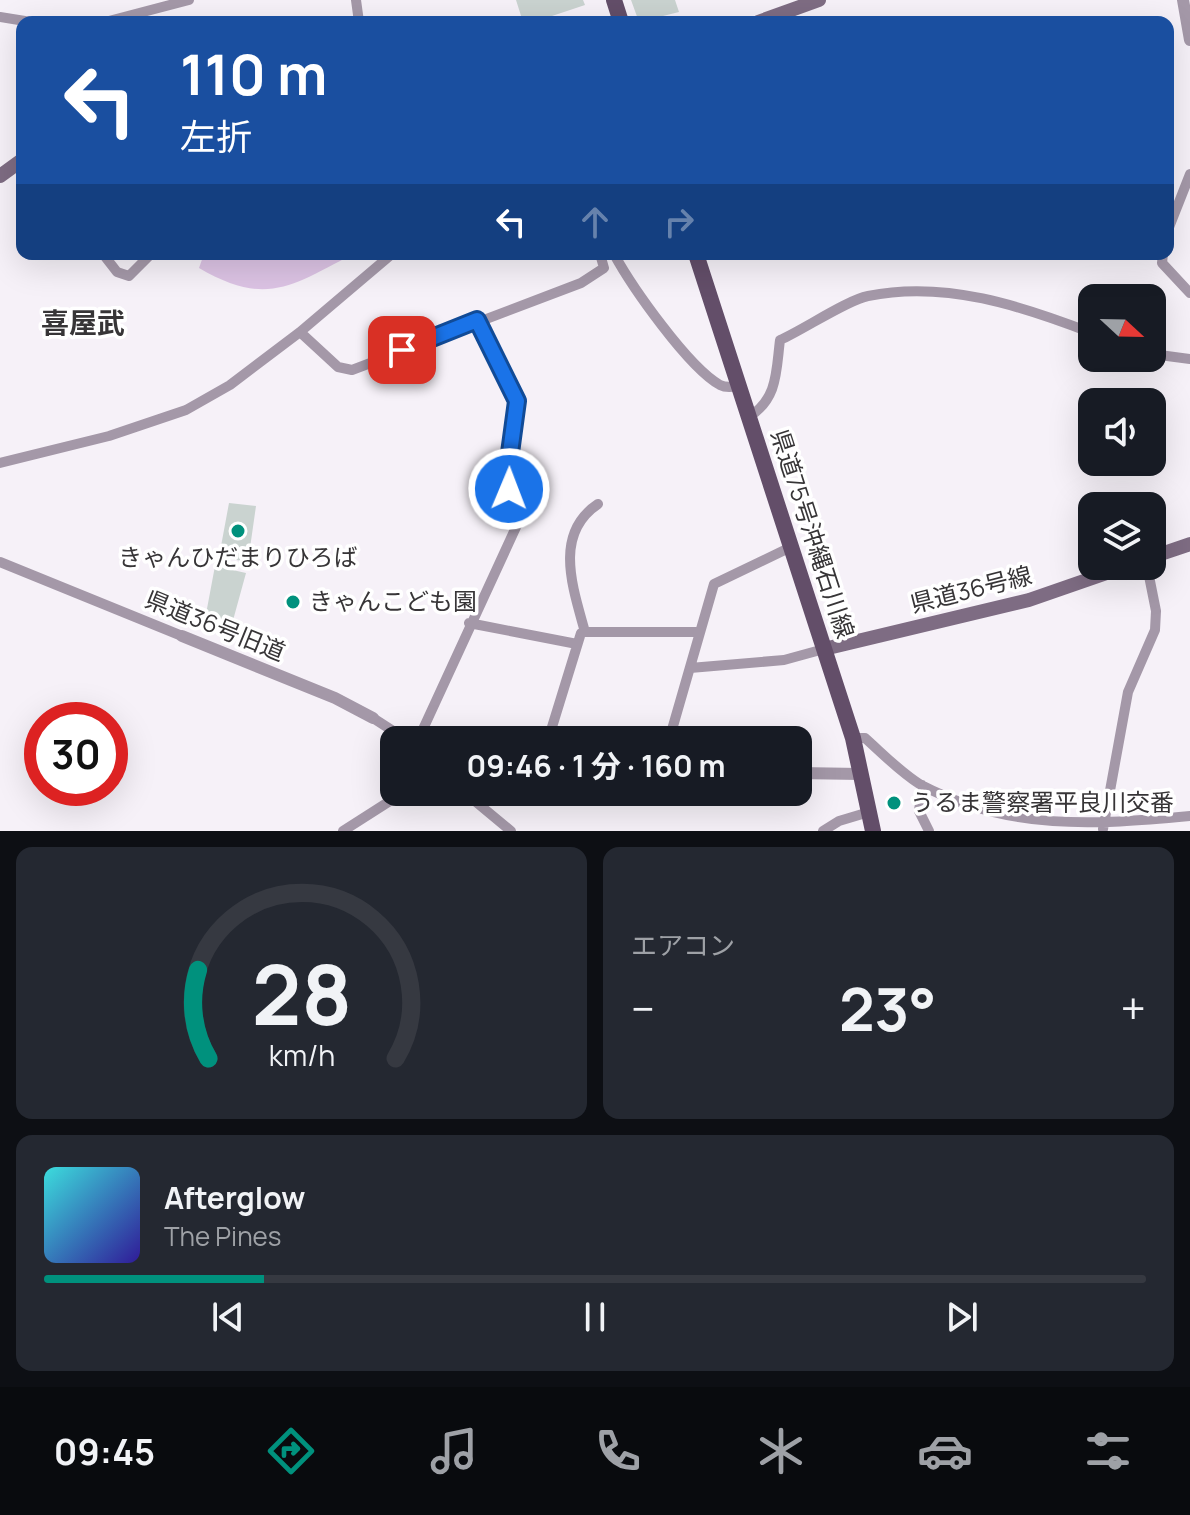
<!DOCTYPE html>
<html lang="ja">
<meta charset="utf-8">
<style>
body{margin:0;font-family:Manrope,"Noto Sans JP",sans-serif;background:#242831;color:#f1f3f6;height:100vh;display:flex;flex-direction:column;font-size:30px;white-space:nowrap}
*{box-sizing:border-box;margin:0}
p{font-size:26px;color:#9ea1a6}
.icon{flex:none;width:44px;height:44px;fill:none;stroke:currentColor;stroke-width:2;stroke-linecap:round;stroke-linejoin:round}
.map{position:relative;height:831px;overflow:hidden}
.drawer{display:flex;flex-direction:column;gap:16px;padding:16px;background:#0d0f14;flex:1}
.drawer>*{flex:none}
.guide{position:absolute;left:16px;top:16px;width:1158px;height:244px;border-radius:16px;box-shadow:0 8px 32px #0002;background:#1a4fa0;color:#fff;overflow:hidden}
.needle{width:52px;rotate:112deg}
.fabs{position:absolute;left:1078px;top:284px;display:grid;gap:16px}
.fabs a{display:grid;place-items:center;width:88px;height:88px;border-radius:16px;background:#171b24;box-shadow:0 8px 32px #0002;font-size:40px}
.speed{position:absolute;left:24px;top:702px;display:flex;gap:16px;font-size:40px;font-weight:700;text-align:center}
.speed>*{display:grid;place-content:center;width:104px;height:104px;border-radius:50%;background:#171b24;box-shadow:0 8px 32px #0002;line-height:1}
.speed .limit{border:12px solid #d22;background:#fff;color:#111}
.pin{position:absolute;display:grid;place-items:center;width:68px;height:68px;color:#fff;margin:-34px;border-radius:16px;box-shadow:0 4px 12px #0006}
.me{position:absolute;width:88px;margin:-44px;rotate:1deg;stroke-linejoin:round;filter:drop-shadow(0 0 6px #0008)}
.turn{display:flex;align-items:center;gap:28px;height:168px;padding:0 32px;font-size:36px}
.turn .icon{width:104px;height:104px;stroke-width:2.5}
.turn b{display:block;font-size:56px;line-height:68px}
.lanes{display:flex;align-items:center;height:76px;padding:0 32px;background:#0003;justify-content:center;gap:40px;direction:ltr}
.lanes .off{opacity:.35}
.big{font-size:60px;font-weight:700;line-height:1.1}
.drawer .card{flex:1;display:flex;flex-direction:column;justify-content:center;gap:12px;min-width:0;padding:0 28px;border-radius:16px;background:#242831}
.drawer .dial{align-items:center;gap:0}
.dial svg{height:208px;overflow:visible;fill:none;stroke:#363941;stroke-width:7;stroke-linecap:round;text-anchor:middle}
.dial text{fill:#f1f3f6;stroke:none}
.song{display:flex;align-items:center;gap:24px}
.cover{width:96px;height:96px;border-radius:12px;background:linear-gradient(135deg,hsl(180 70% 55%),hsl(250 70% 35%))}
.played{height:8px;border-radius:4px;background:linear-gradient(90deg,#00917d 20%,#363941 20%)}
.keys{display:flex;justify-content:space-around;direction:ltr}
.heat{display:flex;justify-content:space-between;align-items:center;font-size:44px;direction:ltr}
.drawer .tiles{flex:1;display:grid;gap:16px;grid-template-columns:1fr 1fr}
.card:last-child{grid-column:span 2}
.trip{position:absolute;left:380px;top:726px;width:432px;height:80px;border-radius:16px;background:#171b24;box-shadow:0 8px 32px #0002;font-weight:700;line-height:80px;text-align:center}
.tabs{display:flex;height:128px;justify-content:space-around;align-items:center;background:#090b0e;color:#9ea1a6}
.tabs .icon{width:56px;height:56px}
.tabs .on{color:#00917d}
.tabs b{font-size:36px;color:#f1f3f6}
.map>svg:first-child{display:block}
.green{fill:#dcc3e4}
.building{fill:#cad3d0}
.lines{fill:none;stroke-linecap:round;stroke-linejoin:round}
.minor{stroke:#a498a8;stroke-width:10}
.tertiary{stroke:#a498a8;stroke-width:12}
.secondary{stroke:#7e6c83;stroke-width:14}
.primary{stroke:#634e69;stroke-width:16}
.route-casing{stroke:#114b97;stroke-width:20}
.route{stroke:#1a73e8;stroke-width:14}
.poi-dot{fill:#00917d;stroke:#fff;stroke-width:3}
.labels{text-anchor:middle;stroke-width:7;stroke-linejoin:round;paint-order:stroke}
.street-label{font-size:24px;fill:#373537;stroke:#fff}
.poi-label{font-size:24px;fill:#373537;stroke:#fff;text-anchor:start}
.quarter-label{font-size:28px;font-weight:bold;fill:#373537;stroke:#fff}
</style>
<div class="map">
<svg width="1190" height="831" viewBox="0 0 1190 831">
<rect width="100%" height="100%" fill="#f6f1f8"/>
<path class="green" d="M204,254H353C292,286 266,307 199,268Z"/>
<path class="building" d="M516,0H583L585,5L534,22H523Z
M631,0H675L679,12L639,22Z
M229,503L256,506L248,562L219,557Z
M215,566L246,573L232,624L206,614Z"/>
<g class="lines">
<path class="minor" d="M356,0L359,22
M0,17L31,22
M105,22L189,0
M1168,230L1190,174
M103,254L117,272L129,276L151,254
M614,254C632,287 688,367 720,385C726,388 732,387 738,386
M1163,254L1162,263L1190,293
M300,332L338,367L352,370L581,283L604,268L600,254
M1152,354L1190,359
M749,417C778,398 776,372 780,340C803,330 847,300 868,296C945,280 1022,306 1092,333
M0,463L109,436L186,410L230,385L300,332L392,254
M0,562L182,636
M469,623L577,644
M585,632H698
M690,668L784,660L824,649
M373,718L407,740
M853,738H865C883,754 900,772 921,785C1010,831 1094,825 1190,816
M418,740L517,525L507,475L517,401L477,320
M548,740L581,633L585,632C573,588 553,534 598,504
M669,740L714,584L791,547
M922,785L919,811L929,831
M464,792L511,831
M1103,829L1128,692L1155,630L1156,611L1147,566
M343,831L404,792
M823,831L839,821L869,812"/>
<path class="tertiary" d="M1183,0L1190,40
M182,636L335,698L373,718
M798,773L860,774"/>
<path class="secondary" d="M758,22L819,0
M0,176L22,160
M1152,557L1190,544
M824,649L1029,600L1127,566"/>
<path class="primary" d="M614,0L621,22
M696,254L853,738L873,831"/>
</g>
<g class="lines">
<g class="route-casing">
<path id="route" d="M402,350L477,320L517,401L507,475L509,489"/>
</g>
<use href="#route" class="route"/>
</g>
<g class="poi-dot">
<circle cx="238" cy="531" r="8"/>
<circle cx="293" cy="602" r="8"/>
<circle cx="894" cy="803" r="8"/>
</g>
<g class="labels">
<g class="street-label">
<text transform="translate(812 534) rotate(72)" y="8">県道75号沖縄石川線</text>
<text transform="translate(971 590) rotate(-14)" y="8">県道36号線</text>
<text transform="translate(215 626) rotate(22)" y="8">県道36号旧道</text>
</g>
<g class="poi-label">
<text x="238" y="566" text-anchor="middle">きゃんひだまりひろば</text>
<text x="309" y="610">きゃんこども園</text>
<text x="910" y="811">うるま警察署平良川交番</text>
</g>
<g class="quarter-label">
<text x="83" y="333">喜屋武</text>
</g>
</g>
</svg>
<div class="fabs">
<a><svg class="needle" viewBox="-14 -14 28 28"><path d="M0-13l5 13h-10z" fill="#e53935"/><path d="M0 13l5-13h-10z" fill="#9ea1a6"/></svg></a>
<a><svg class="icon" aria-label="sound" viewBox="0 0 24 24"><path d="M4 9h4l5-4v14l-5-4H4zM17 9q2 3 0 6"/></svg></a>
<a><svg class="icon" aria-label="layers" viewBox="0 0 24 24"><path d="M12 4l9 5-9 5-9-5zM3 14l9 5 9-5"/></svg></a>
</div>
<div class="speed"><div class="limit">30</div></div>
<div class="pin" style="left:402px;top:350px;background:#d93025"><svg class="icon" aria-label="arrive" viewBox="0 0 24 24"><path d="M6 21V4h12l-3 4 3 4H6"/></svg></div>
<svg class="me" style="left:509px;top:489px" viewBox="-20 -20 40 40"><circle r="17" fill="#1a73e8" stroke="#fff" stroke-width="3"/><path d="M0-11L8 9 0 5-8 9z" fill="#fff"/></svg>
<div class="trip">09:46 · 1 分 · 160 m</div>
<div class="guide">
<div class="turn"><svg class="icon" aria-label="left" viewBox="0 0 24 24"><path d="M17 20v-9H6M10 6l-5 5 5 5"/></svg><div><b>110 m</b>左折</div></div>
<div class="lanes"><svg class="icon" aria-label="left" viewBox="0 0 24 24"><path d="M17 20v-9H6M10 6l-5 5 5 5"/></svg><svg class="icon off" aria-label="ahead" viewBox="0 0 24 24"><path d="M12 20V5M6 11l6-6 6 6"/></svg><svg class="icon off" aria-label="right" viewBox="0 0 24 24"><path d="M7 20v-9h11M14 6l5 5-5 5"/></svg></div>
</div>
</div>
<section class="drawer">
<div class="tiles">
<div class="card dial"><svg viewBox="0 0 100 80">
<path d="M14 69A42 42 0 1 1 86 69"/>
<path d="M14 69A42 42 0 0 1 10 35" stroke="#00917d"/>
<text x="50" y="56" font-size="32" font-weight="700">28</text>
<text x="50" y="72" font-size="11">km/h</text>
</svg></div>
<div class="card"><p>エアコン</p>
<div class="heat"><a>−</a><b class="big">23°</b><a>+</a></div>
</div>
<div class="card">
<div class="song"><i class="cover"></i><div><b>Afterglow</b><p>The Pines</p></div></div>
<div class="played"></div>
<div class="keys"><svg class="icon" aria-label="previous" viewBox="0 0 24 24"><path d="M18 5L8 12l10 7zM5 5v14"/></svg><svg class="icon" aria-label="pause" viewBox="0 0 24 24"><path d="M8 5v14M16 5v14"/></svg><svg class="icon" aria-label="next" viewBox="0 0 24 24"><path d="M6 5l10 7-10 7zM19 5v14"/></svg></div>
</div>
</div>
</section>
<nav class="tabs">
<b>09:45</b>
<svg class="icon on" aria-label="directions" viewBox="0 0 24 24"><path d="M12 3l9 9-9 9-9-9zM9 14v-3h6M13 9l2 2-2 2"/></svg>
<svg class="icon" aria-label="music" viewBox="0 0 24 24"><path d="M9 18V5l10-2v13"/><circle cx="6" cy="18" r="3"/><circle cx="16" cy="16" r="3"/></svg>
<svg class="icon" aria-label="phone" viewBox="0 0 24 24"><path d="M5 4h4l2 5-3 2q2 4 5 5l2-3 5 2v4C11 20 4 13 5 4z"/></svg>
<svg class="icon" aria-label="climate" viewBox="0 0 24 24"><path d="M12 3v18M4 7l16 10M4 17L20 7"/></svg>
<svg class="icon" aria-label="car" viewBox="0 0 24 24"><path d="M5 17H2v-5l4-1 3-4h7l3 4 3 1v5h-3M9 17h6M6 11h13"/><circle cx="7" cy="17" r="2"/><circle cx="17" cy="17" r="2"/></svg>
<svg class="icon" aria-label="filters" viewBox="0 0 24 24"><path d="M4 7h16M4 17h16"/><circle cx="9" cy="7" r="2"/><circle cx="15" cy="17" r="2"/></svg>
</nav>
